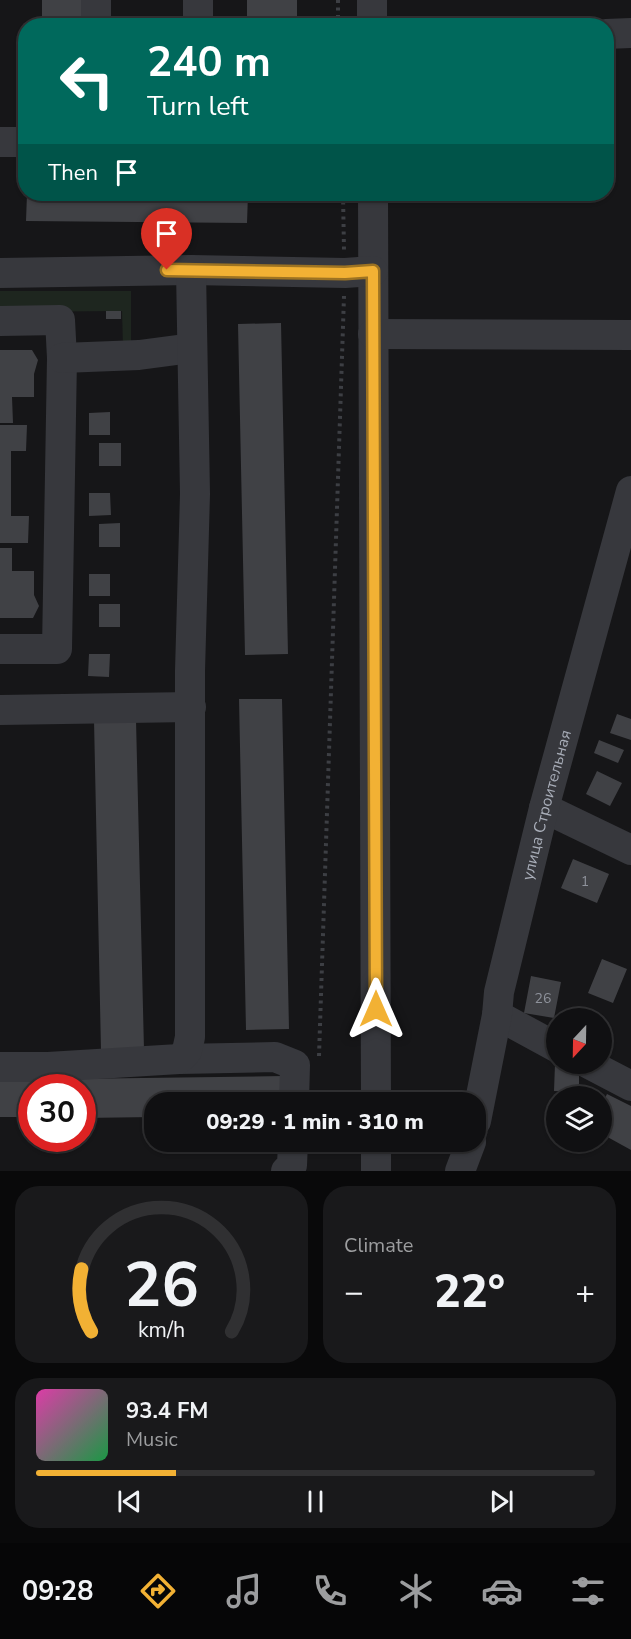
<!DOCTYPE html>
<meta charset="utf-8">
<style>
body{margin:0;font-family:"Nunito Sans",sans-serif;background:#19191b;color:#f1f3f6;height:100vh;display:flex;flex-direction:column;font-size:22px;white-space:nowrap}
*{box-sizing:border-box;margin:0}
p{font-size:20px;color:#9c9d9f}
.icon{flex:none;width:33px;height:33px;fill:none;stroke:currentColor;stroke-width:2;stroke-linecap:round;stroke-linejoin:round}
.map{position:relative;height:1171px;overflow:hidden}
.panel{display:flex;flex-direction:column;gap:15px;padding:15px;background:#09090a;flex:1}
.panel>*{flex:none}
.hud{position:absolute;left:18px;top:18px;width:596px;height:183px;border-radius:24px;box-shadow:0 2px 4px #0004,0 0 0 2px #303032;background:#00695c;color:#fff;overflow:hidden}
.needle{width:39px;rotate:202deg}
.tools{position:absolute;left:546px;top:1008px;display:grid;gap:12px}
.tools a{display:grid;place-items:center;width:66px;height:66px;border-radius:50%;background:#101012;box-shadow:0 2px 4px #0004,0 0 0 2px #303032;font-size:30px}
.speed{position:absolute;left:18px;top:1074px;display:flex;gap:12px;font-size:30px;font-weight:700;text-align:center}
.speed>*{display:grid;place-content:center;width:78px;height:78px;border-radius:50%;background:#101012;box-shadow:0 2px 4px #0004,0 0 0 2px #303032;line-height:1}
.speed .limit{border:9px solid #d22;background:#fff;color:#111}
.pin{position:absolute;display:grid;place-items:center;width:51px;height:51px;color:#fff;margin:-62px -26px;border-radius:50% 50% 50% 0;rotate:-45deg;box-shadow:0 0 6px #0007}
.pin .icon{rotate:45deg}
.me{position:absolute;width:66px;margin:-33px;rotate:0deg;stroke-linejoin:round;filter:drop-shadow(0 0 4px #0008)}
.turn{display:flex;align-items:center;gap:21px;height:126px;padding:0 30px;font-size:27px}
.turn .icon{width:78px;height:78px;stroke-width:2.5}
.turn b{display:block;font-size:42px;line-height:51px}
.then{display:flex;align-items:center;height:57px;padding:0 30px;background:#0003;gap:12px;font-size:22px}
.big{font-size:45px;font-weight:800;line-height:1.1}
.panel .tile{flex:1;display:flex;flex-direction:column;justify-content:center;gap:9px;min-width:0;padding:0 21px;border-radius:24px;background:#19191b}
.panel .dial{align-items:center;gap:0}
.dial svg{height:156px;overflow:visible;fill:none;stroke:#303032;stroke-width:7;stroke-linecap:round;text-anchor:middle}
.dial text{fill:#f1f3f6;stroke:none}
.song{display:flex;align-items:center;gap:18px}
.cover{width:72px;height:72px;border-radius:9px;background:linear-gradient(135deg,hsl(320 70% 55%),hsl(140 70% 35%))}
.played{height:6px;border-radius:3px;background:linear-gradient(90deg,#f2b134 25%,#303032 25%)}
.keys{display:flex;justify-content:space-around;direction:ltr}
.heat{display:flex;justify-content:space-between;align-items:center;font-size:33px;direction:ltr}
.panel .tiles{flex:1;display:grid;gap:15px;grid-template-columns:1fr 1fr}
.tile:last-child{grid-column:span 2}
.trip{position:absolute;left:144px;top:1092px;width:342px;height:60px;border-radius:24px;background:#101012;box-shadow:0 2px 4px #0004,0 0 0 2px #303032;font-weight:800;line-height:60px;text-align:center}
.tab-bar{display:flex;height:96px;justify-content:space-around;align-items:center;background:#060607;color:#9c9d9f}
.tab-bar .icon{width:42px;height:42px}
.tab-bar .on{color:#f2b134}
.tab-bar b{font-size:27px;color:#f1f3f6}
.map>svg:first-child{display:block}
.green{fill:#1e261f}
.building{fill:#404145}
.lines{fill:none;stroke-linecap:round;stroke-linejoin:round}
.path{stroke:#3d3f44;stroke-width:4;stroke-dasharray:3 4.5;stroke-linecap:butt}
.minor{stroke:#37383d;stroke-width:30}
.route-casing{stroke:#9d7322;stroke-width:15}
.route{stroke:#f2b134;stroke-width:10}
.labels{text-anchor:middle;stroke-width:6;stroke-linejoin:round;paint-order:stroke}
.number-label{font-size:14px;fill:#8e929b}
.street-label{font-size:16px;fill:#a8adb8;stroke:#111113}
</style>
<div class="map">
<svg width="631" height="1171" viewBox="0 0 631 1171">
<rect width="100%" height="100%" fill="#161618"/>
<path class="green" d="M0,291H131V347H123L122,311L0,312Z"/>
<path class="building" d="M42,0H86V26H42Z
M247,0H297V26H247Z
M27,194H248L247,223L26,221Z
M106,311H121V319H106Z
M281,323L288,654L245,655L238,324Z
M0,350H32L38,360L34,374V397H12L13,423H0Z
M110,412V435H89V413Z
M0,425H27L26,451H11V516H29L28,543H0Z
M99,443H121V466H99Z
M89,493H110L111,515L89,516Z
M120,523V547H99V524Z
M0,548H12V571H34V595L39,606L33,618H0Z
M89,574H110V596H89Z
M99,604H120V627H99Z
M89,654H110L109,677L88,676Z
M239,699H282L289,1029L246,1030Z
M617,714L631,719V740L610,733Z
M94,720H136L144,1050L101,1051Z
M599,740L624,750L618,763L594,753Z
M597,771L622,783L610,806L586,794Z
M573,859L609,874L597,903L561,888Z
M602,959L627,969L613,1003L588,993Z
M531,976L561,982L554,1018L524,1013Z
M555,1064L579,1065V1092L554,1091Z
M284,1076V1102H154V1117L82,1118V1088H67V1079Z
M0,1078H32V1117H0Z
M607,1094L631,1106V1150L602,1134V1104Z"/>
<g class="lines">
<path class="path" d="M338,0V26
M343,194L344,250
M319,1056L344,296"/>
<g class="minor">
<path d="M96,0V26"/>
<path d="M372,0V26"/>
<path d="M198,26V0"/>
<path d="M606,34L631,33"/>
<path d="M0,142H26"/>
<path d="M373,194L376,1102"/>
<path d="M0,273L191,270L345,273L373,271"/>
<path d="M0,321L60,320L62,358L57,649H0"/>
<path d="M373,334L631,335"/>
<path d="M62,358L139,355L192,348"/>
<path d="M0,710L191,707"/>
<path d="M544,808L631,850"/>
<path d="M497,1015L556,1047"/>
<path d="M179,1059L275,1057L295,1065L294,1102"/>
<path d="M589,1064L631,1086"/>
<path d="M0,1067H48L179,1059L187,1051L190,1037V671L195,494L191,270"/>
<path id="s1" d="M476,1121L497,1015L499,992L544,808L631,491"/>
<path d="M376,1142V1171"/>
<path d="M286,1171L292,1165L293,1142"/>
<path d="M460,1171L471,1142"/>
</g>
</g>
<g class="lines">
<g class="route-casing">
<path id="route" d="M167,270L345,273L373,271L376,1009"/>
</g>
<use href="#route" class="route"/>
</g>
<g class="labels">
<g class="number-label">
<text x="585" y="886">1</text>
<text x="543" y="1003">26</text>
</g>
<g class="street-label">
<text dy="6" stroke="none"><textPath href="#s1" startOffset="324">улица Строительная</textPath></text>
</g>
</g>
</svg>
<div class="tools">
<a><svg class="needle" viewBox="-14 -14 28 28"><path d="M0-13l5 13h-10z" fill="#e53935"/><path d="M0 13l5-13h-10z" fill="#9c9d9f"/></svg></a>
<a><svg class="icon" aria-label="layers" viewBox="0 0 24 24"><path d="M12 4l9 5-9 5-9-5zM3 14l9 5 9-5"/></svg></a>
</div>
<div class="speed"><div class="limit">30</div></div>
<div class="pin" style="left:167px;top:270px;background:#d93025"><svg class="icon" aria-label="arrive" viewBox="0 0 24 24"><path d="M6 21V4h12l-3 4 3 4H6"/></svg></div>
<svg class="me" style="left:376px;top:1009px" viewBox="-20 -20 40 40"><path d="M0-17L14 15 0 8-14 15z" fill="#f2b134" stroke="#fff" stroke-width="4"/></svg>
<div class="trip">09:29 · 1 min · 310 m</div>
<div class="hud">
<div class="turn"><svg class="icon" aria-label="left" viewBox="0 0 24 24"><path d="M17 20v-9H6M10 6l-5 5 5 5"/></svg><div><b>240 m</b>Turn left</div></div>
<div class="then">Then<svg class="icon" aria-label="arrive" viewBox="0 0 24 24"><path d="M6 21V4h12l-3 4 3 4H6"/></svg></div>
</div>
</div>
<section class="panel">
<div class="tiles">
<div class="tile dial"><svg viewBox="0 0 100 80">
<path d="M14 69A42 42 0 1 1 86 69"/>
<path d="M14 69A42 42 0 0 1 9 37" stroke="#f2b134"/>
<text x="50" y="56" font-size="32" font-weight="700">26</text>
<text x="50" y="72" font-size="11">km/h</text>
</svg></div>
<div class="tile"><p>Climate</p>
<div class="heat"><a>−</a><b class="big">22°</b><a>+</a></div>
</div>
<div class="tile">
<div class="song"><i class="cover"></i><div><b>93.4 FM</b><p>Music</p></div></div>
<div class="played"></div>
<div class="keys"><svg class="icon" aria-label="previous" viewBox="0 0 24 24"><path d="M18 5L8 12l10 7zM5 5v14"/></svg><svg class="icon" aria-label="pause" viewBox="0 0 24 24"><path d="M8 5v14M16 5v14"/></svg><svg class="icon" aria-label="next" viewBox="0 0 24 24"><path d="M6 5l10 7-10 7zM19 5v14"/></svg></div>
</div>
</div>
</section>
<nav class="tab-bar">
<b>09:28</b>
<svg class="icon on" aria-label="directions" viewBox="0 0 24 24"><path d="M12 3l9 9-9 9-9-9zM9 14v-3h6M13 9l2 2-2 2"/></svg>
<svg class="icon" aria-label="music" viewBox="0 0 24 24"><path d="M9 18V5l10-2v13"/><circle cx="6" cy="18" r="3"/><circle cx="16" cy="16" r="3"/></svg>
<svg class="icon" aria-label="phone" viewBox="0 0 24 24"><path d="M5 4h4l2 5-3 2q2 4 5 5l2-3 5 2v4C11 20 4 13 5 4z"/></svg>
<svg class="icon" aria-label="climate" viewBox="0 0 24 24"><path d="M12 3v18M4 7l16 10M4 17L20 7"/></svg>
<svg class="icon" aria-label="car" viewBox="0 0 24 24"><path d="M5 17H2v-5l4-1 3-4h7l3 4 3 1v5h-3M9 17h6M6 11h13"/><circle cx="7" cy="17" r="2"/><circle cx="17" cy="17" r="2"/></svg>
<svg class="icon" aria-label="filters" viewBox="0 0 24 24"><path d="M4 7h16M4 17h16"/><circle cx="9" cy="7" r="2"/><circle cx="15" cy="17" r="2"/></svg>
</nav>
